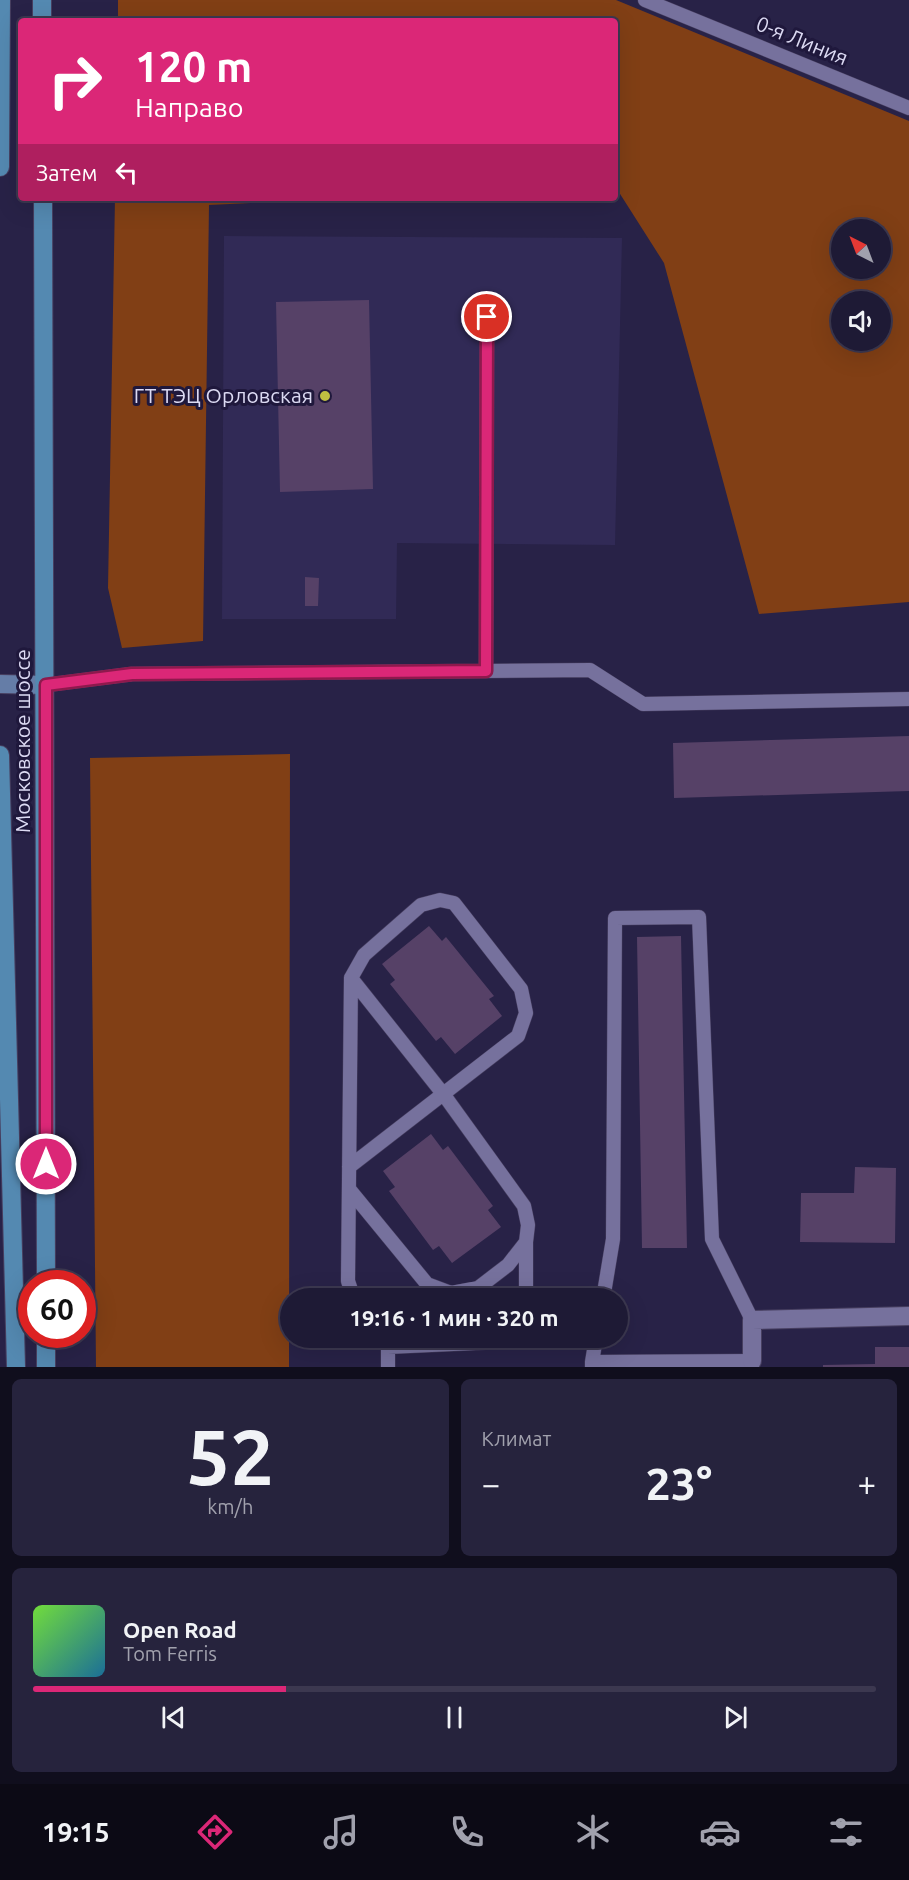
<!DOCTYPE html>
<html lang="ru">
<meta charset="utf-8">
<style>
body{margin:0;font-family:Ubuntu,sans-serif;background:#26233d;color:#f1f3f6;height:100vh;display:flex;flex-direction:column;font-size:22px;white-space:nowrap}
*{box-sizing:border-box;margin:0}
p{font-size:20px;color:#a1a1ad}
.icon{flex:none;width:33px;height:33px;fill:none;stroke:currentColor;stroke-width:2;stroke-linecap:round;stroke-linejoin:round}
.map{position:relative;height:1367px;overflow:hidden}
.drawer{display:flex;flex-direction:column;gap:12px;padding:12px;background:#100e1d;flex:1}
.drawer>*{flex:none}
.guide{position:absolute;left:18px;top:18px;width:600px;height:183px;border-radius:6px;box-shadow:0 6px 24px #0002,0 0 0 2px #3c3850;background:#db2777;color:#fff;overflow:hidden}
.needle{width:39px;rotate:318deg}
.fabs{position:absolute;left:831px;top:219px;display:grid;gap:12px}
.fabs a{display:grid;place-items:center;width:60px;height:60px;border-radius:50%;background:#1e1a35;box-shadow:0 6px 24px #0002,0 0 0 2px #3c3850;font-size:30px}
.speed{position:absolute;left:18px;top:1270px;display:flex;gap:12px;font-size:30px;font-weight:700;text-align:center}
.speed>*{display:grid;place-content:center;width:78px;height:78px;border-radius:50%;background:#1e1a35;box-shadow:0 6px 24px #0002,0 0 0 2px #3c3850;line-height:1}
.speed .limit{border:9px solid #d22;background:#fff;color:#111}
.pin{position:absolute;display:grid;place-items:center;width:51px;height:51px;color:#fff;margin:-26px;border:3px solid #fff;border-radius:50%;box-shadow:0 2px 6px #0007}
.me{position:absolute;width:66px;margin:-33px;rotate:0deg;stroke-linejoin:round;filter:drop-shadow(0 0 4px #0008)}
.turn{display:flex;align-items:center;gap:21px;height:126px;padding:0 18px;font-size:27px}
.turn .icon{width:78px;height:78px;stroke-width:2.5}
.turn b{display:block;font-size:42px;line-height:51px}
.then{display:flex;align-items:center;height:57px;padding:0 18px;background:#0003;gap:12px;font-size:22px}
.big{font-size:45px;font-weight:700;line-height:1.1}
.drawer .card{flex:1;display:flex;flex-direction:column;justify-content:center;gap:9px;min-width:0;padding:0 21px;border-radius:9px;background:#26233d}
.drawer .dial{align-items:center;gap:0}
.dial b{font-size:78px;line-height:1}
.song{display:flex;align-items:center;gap:18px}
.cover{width:72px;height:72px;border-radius:9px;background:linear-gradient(135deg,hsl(100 70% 55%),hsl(200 70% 35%))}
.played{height:6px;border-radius:3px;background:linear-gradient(90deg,#db2777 30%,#3c3850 30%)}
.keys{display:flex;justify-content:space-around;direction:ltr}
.heat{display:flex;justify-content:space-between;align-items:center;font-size:33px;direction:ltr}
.drawer .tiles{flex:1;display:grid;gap:12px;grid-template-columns:1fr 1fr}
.card:last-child{grid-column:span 2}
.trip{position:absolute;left:280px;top:1288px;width:348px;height:60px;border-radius:30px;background:#1e1a35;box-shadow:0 6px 24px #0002,0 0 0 2px #3c3850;font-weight:700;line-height:60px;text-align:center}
.tabs{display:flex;height:96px;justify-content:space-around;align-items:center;background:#0c0a15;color:#a1a1ad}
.tabs .icon{width:42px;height:42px}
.tabs .on{color:#db2777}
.tabs b{font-size:27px;color:#f1f3f6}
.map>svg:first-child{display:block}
.built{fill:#312a56}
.forest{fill:#813f15;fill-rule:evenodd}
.building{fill:#564167}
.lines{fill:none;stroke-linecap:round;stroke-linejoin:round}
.lane-casing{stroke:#473f60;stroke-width:15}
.street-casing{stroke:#473f60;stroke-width:20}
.secondary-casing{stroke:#473f60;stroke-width:20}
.primary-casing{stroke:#473f60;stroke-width:20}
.lane{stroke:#76719d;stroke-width:14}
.street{stroke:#76719d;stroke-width:18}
.secondary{stroke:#657da7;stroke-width:18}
.primary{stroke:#5489b1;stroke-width:18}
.route-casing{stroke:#8e194d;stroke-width:15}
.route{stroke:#db2777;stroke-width:10}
.poi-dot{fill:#bfbe41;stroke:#1f183c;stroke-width:2}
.labels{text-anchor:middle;stroke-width:6;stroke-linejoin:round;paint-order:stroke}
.street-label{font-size:21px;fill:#dcdaf3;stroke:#1f183c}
.poi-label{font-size:21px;fill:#dcdaf3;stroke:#1f183c;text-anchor:end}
</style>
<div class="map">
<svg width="909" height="1367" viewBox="0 0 909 1367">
<rect width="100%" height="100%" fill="#282247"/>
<path class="built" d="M224,236L622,238L615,545L397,543L396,619H222Z"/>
<path class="forest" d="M118,0H616L909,121V602L759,614L664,263L615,186V21H118ZM842,230H880V268H842ZM842,302H880V340H842Z
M115,198H353L209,205L203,641L122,648L108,588Z
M290,754L289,1367H96L90,758Z"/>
<path class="building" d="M369,300L373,489L280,492L276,302Z
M305,577L319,578L318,606H305Z
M909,736V791L674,798L673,743Z
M429,926L442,941L446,937L494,996L489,999L502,1016L455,1054L441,1037L436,1041L390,984L395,980L382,964Z
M681,936L687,1248H642L637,937Z
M431,1134L443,1150L448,1146L493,1206L488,1210L501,1227L452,1263L439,1246L433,1250L389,1191L395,1187L383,1171Z
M855,1167L896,1168L895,1243L800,1242L801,1193H854Z
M875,1347H909V1367H823V1365L875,1364Z"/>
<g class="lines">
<g class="lane-casing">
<path id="lane" d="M645,0L909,108
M486,671L487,317
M46,685L132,674L590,670L643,704L909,699
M349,1167L518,1036L526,1013L521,989L454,903L440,900L421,905L364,955L351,978L348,1281L354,1299
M349,1189L427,1284L451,1293L478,1288L508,1265L526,1242L528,1225L524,1206L444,1095L351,978
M526,1299V1242
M603,1299L613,1239L615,918L699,917L712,1239L752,1320
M381,1338L388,1347V1367
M388,1347L497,1342L508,1338
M592,1362L596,1338
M592,1367V1362L752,1361V1367"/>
</g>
<g class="street-casing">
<path id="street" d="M752,1361V1320L909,1316"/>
</g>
<g class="secondary-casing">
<path id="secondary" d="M0,684L46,685"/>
</g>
<g class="primary-casing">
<path id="primary" d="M42,0V21
M0,167L1,0
M43,198L46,1284
M0,755L16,1367
M46,1335V1367"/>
</g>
<use href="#lane" class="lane"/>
<use href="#street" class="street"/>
<use href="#secondary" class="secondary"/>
<use href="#primary" class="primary"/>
</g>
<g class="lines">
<g class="route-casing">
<path id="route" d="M46,1164V685L132,674L486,671L487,317"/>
</g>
<use href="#route" class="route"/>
</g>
<circle class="poi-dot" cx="325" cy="396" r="6"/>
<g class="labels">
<g class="street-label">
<text transform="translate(802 41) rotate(22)" y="7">0-я Линия</text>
<text transform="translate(23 741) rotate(-90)" y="7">Московское шоссе</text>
</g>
<g class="poi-label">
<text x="313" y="403">ГТ ТЭЦ Орловская</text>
</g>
</g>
</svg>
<div class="fabs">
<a><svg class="needle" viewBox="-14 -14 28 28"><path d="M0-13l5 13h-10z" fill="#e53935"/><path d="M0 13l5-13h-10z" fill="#a1a1ad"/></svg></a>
<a><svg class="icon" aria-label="sound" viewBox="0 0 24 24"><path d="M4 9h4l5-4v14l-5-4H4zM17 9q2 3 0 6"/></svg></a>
</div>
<div class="speed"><div class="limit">60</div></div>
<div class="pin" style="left:487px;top:317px;background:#d93025"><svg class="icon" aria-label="arrive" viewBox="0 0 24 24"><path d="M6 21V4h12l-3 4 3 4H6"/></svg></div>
<svg class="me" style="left:46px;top:1164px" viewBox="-20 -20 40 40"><circle r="17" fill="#db2777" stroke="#fff" stroke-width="3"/><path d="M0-11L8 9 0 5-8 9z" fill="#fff"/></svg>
<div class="trip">19:16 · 1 мин · 320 m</div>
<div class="guide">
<div class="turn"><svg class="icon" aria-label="right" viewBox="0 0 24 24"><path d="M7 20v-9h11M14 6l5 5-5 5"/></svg><div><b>120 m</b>Направо</div></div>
<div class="then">Затем<svg class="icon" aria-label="left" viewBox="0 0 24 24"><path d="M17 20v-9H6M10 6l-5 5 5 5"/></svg></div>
</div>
</div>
<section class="drawer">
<div class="tiles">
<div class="card dial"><b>52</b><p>km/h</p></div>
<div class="card"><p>Климат</p>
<div class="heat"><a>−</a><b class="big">23°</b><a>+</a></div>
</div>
<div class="card">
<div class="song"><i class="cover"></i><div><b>Open Road</b><p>Tom Ferris</p></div></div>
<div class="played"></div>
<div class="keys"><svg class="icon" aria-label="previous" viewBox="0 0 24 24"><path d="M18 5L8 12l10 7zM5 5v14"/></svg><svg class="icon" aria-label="pause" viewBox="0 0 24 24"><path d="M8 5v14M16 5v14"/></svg><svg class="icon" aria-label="next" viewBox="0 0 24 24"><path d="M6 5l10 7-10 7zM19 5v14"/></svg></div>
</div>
</div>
</section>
<nav class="tabs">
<b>19:15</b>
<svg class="icon on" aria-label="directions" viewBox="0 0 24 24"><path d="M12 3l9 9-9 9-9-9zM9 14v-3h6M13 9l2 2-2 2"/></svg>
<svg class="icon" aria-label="music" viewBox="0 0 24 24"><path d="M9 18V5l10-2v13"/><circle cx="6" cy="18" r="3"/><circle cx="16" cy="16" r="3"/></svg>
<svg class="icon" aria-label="phone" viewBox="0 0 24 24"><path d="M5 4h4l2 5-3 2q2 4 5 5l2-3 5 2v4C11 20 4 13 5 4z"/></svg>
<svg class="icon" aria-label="climate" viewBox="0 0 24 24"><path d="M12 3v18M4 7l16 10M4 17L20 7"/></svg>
<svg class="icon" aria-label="car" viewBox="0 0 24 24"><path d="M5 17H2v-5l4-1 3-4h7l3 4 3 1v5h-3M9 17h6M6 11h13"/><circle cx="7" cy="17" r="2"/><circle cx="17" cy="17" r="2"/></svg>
<svg class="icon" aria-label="filters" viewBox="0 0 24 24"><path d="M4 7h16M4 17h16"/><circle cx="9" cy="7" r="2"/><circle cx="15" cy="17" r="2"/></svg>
</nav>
